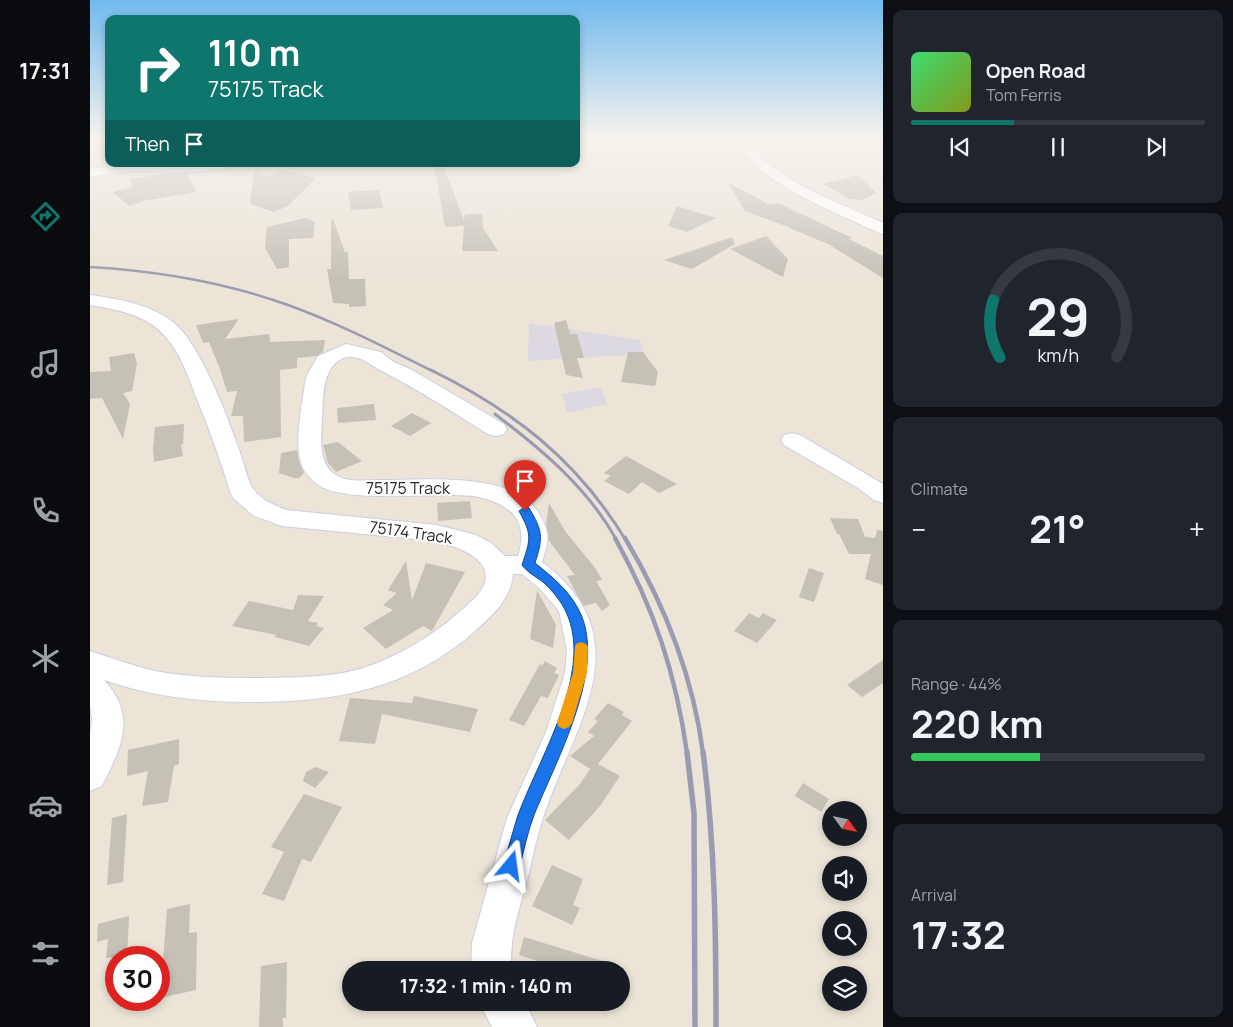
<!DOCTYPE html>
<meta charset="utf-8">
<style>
body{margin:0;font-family:Manrope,sans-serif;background:#20242c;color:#f1f3f6;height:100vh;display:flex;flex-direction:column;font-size:19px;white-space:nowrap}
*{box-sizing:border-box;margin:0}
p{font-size:16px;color:#9ea1a6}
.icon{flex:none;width:28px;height:28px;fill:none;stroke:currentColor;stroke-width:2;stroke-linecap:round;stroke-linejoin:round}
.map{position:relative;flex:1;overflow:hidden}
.side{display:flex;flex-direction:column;gap:10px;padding:10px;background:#0d0f14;width:350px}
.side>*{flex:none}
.hud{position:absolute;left:15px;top:15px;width:475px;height:152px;border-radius:10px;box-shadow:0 2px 8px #0003;background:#0f766e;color:#fff;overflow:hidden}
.needle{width:32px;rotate:123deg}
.buttons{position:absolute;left:732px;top:801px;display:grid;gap:10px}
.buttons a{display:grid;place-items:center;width:45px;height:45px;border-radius:50%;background:#171b24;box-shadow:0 2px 8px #0003;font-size:25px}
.speed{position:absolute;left:15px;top:946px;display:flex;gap:10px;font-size:25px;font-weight:700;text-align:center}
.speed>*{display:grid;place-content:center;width:65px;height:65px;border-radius:50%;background:#171b24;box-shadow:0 2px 8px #0003;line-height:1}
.speed .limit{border:8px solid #d22;background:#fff;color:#111}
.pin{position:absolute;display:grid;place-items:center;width:42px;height:42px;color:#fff;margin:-51px -21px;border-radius:50% 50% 50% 0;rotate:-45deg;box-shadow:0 0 5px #0007}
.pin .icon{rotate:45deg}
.me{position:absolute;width:55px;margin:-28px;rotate:16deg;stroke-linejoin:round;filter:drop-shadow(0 0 4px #0008)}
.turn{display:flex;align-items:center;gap:18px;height:105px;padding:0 20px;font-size:22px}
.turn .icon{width:65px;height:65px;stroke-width:2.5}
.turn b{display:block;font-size:35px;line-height:42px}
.then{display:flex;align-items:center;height:48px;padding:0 20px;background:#0003;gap:10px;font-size:19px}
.big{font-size:38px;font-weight:700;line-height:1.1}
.side .widget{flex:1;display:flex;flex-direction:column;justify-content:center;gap:8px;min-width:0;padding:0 18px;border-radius:10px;background:#20242c}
.side .dial{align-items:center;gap:0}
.dial svg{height:130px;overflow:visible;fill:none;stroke:#363941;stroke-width:7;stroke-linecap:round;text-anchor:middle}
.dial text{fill:#f1f3f6;stroke:none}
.song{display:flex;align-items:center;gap:15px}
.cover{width:60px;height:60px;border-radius:8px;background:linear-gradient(135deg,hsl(140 70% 55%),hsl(70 70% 35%))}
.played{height:5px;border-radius:2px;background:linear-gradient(90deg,#0f766e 35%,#363941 35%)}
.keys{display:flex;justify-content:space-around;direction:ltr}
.heat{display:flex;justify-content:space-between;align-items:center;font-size:28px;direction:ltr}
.charge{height:8px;border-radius:4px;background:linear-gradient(90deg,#34c759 44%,#363941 0)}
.trip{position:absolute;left:252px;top:961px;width:288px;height:50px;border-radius:25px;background:#171b24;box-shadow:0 2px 8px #0003;font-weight:700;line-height:50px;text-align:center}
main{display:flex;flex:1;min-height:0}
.tabs{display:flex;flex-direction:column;width:90px;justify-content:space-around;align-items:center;background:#090b0e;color:#9ea1a6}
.tabs .icon{width:35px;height:35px}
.tabs .active{color:#0f766e}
.tabs b{font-size:22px;color:#f1f3f6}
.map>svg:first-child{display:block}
.industrial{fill:#dcd9e2}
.building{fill:#c6c1b7}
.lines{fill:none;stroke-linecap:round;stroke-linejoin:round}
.minor-casing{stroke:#cccee2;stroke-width:2}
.minor{fill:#fff;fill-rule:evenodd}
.rail-far3{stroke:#9a9bb3;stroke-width:2.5}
.rail-far2{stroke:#9a9bb3;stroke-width:3}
.rail-far1{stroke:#9a9bb3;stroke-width:4.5}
.rail{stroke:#9a9bb3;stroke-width:5.5}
.route{fill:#1a73e8;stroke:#114b97}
.slow{fill:#f59e0b}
.labels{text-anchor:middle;stroke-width:4;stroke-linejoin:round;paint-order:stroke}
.street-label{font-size:16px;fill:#272727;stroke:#fff}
</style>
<main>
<nav class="tabs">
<b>17:31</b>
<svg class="icon active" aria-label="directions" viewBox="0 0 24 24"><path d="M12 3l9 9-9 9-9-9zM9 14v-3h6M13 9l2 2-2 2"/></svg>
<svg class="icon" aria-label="music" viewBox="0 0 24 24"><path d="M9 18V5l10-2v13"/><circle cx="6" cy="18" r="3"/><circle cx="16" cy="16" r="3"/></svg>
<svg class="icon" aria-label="phone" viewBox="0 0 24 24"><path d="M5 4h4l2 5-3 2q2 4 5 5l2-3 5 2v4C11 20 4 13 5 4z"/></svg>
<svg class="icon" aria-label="climate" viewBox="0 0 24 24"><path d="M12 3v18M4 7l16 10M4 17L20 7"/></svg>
<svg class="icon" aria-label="car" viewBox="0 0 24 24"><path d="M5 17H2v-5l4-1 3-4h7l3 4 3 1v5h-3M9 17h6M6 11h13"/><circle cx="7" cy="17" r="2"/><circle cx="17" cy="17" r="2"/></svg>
<svg class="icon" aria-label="filters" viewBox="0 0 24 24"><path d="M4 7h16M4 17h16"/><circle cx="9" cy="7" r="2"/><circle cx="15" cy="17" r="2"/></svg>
</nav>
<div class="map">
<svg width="793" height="1027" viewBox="0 0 793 1027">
<rect width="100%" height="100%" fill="#ebe4d7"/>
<path class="industrial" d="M439,323L550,340L554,354L438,361Z
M510,387L517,404L477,413L472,394Z"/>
<path class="building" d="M344,164H353L374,221L375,214H392L393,228L408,251H372L374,226L355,227Z
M194,170L226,178L198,206L184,212L160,204L164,172L177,176Z
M79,173H97L106,192L53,201L40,206L22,192L43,187L40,179Z
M768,175L786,193L772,200L760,199L733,184Z
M637,182L680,205L688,203L762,238L759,239L793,256V278L738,244L699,228H701L655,211Z
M289,190L293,208L261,210L258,192Z
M587,206L603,211L626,218L597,232L578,226Z
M215,218L225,222L223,238L199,239V267L187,269L175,248L177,227Z
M243,219L255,252H258L259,279H275L276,306L259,307V304L243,303L237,269H241V220Z
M676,236L698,259L693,277L640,249Z
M642,237L645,244L602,269L574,260Z
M149,319L135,339L179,334L180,342L235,340L233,352L226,356L207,358V368L190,370L191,437L154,442L153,416H141L147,391L137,392L130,369L119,342L113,343L106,325Z
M476,320L480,334H487L494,358H487L493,378L476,375L464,323Z
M538,352H553L568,372L565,386L531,382Z
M44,353L47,364L42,391L33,393L40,404L33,439L12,398L0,399V372L21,371L19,357Z
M284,404L286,420L248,423L247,408Z
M322,413L341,423L320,436L301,426Z
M94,424L93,444L91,445L93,456L64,462L63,449L65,427Z
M248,442L272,461L246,472L238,463L233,445Z
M207,450L209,461L214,473L209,478H204L189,473L191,453Z
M536,456L587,484L569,493L552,482L539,494L514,481L521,476L514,473Z
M380,501L382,518L348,521L347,503Z
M459,503L475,531L506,569L512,580L506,581L520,605L512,611L506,603L493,606L477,576L485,575L459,541L456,524Z
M740,518L768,519L775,537L785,538L787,530L793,531V585L775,579L781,554H759L749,534H747Z
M316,561L322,600L336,563L375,572L342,631L333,626L296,649L273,628L303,610L293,605L307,593L298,590Z
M719,568L734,573L724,602L709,597Z
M447,590L466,625L463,648L440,639Z
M208,595L234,596L218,621L228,623L226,626L234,628L219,646L185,637L186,635L142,626L159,601L203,610Z
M659,613L669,618L673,613L687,620L667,643L644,631Z
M793,660V683L772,697L757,685Z
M455,661L467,668L464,673L469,675L458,698L451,696L434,726L419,720L450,664L452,666Z
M324,696L388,709L380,732L292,714L285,744L249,741L260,698L322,703Z
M518,703L534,712L532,715L542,721L508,764L530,776L510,806L479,840L455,820L490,784L500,769L480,756L504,736L498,732L508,721L504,719Z
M89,739V764L84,766L78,802L52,806L58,771L37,776L38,750Z
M225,767L239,772L225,788L213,781L216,772Z
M713,783L739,799L731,812L705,796Z
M214,794L252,807L221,862L212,859L194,901L172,894L194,852L181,847Z
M37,814L33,882L17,885L22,818Z
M462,865L493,879L483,905L490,908L482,925L442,906Z
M100,904L99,933L107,932L106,990L70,998L77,909Z
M39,916L37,958H16L18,939L7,942L8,924Z
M434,937L529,966V970H476L429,955Z
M197,962L196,1018H193V1027H169L171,966Z"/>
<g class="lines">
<g class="minor-casing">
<path id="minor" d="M642,138H654C687,183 744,200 793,223V234C780,230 767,222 754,217C710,197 670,179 642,138Z
M38,164H143C133,176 61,170 43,171C28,172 14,175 0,177V169Z
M0,295C29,299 59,304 83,322C110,344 136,413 148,447C153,459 157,481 164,490C171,500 186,506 196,510L347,525L386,535L401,543L415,556H428C439,521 422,505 389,497C382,495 373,496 366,495C333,494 256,502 230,486C225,483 217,475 214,470C202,447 212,408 215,383L217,375L228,356L256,344L291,352L302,361L322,370L414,424L417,429L414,434L406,436L398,434C363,412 327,389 290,370C280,365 273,357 260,357C250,356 241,366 238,374C232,388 233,405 232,419C231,438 228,464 246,475C257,483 278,480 291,480C332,480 424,471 448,512C461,534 459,539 452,562C555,639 483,726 453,818C447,836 443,855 439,873C433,896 425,920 422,943C421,952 421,961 421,970H381L382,943L417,818L456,732L475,673L477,650L469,611L449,588L432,574H423C421,599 402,616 384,632C319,689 246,702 163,702C111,702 63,697 14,680C48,717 31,747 12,786L0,791V734L2,719L0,706V651C22,658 43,666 65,671C101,678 138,678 175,678C208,677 244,678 276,667C318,653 355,627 387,596C414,563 373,549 347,541L192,526L164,516L144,499L141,494C131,462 120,431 107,399C98,376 90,350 71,332C53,314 24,309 0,305Z
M702,433L710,435L793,484V503L784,500L768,488L694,445L691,440L694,435Z
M389,1002H435L447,1027H402Z"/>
</g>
<use href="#minor" class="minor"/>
<path class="rail-far3" d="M0,267C68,271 134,282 198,305C248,323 296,348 344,372"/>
<path class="rail-far2" d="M341,370C424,411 487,460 535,539
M405,414C451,449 497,487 526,539"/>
<path class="rail-far1" d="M525,538C564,608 586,674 597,753
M535,538C575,605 603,676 613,753"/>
<path class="rail" d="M597,752L604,813L605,1027
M613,752C625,843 626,936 626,1027"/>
</g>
<linearGradient id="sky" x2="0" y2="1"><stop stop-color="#71baee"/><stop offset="0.49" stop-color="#f6f3ed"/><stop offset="1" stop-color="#f6f3ed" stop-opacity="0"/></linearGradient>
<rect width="793" height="281" fill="url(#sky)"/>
<path class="route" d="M435,507L439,508C453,531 453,538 445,563C464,578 483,594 492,617C514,674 466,761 444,815C438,831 434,849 430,866L427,872L421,874L415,872L413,866C418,850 422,834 427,818C447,761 505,672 476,612C472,602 461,589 453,582C446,577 437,572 432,565C441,538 442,535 429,511Z"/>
<path class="slow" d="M491,642L496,644L498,647L497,673L482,723L479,727L474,729L469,727L467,723L483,673L485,647L486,644Z"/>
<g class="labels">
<g class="street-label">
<text x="318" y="494">75175 Track</text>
<text transform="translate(321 532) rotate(8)" y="6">75174 Track</text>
</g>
</g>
</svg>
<div class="buttons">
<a><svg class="needle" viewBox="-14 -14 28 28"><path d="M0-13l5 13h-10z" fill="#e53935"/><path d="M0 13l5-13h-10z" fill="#9ea1a6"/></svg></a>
<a><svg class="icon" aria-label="sound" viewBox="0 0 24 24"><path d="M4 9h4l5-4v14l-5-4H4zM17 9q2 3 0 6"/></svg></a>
<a><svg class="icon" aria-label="search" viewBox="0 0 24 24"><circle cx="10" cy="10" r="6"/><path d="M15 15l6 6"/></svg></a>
<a><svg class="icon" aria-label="layers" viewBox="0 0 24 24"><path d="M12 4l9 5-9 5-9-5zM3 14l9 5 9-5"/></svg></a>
</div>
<div class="speed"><div class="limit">30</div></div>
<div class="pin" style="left:435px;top:511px;background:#d93025"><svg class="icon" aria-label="arrive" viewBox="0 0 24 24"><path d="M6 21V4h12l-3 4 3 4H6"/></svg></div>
<svg class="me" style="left:421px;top:866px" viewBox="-20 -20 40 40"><path d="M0-17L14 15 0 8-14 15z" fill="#1a73e8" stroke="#fff" stroke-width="4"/></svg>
<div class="trip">17:32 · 1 min · 140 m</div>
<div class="hud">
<div class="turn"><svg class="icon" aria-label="right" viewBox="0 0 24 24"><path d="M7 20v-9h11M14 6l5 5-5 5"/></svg><div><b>110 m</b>75175 Track</div></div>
<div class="then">Then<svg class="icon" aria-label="arrive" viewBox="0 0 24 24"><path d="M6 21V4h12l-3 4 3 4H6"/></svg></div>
</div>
</div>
<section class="side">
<div class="widget">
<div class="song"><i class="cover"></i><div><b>Open Road</b><p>Tom Ferris</p></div></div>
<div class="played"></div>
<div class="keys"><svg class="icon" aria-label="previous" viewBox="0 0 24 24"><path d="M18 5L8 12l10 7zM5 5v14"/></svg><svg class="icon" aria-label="pause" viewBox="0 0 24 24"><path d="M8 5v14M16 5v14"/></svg><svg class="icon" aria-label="next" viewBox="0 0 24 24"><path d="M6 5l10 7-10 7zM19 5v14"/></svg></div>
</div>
<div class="widget dial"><svg viewBox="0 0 100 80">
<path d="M14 69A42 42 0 1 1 86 69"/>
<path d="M14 69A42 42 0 0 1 10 34" stroke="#0f766e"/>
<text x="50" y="56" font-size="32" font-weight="700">29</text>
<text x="50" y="72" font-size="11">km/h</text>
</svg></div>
<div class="widget"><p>Climate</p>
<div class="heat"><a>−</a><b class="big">21°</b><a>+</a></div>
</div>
<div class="widget"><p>Range · 44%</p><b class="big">220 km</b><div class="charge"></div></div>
<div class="widget"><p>Arrival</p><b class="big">17:32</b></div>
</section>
</main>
